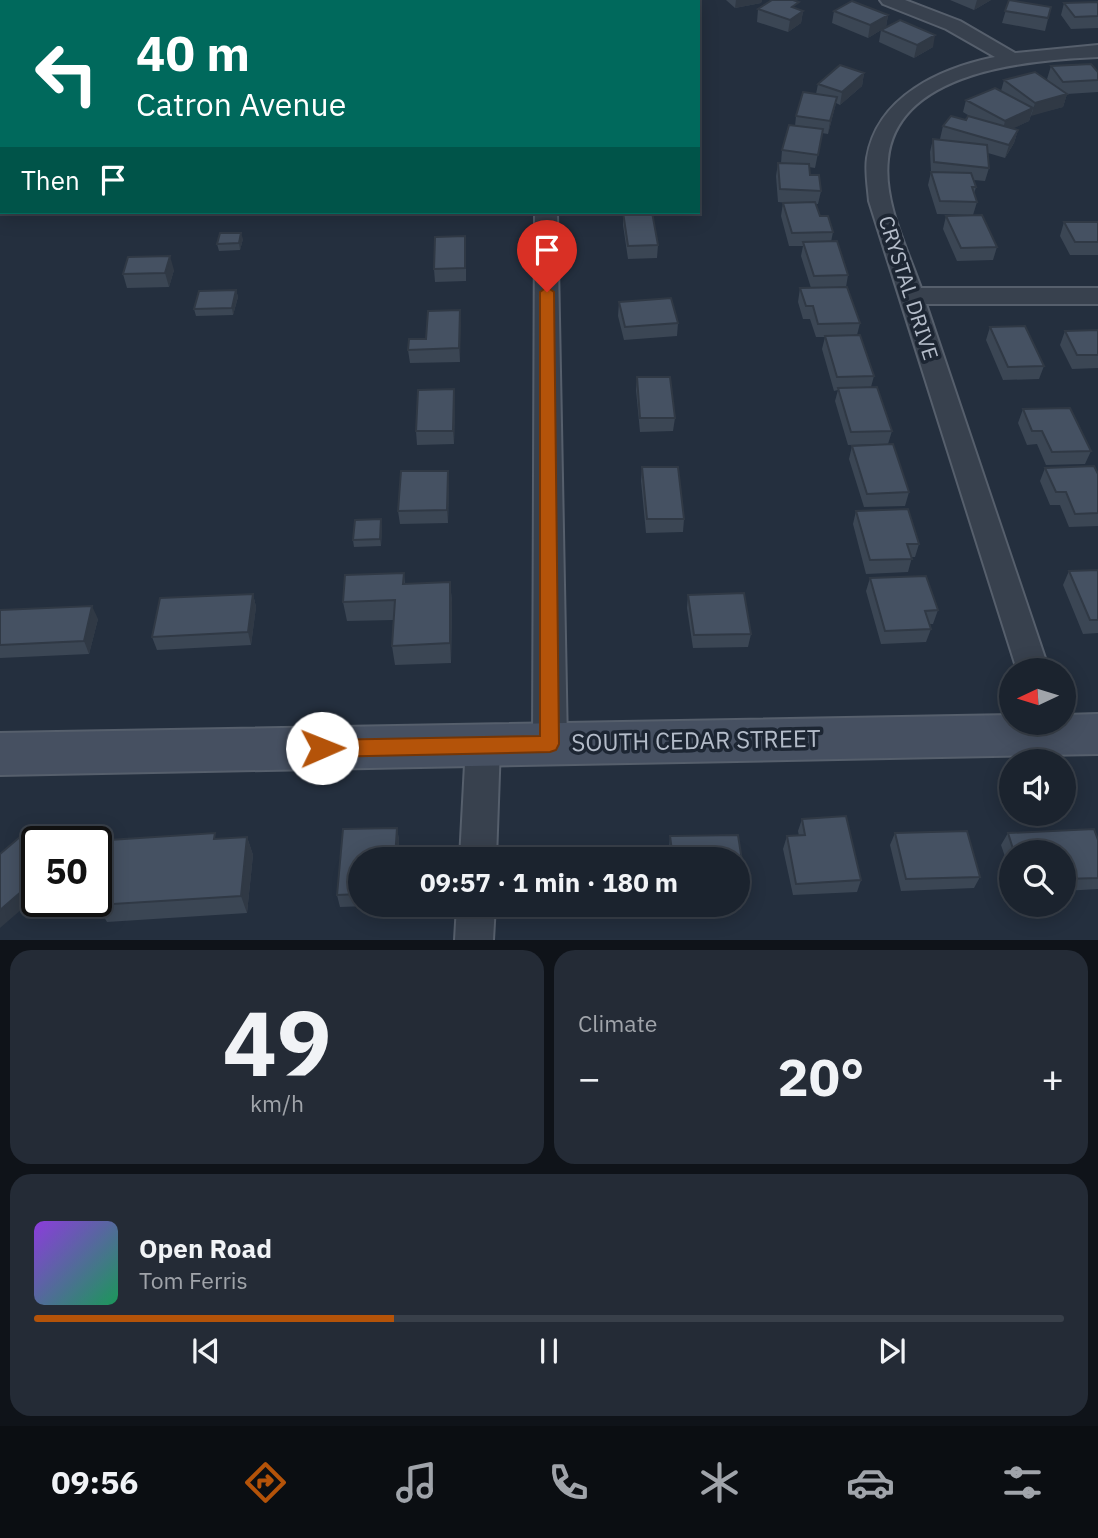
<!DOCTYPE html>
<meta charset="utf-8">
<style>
body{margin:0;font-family:"IBM Plex Sans",sans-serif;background:#242b36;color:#f1f3f6;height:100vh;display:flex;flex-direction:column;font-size:26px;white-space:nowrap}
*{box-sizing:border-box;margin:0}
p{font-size:23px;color:#a0a4aa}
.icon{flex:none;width:38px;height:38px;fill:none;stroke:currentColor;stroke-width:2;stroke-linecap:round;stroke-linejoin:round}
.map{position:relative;height:940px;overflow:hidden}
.sheet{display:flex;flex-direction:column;gap:10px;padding:10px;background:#0f1319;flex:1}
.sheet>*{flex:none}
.hud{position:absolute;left:0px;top:0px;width:700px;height:214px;box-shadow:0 4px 18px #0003,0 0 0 2px #39404a;background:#00695c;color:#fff;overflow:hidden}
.needle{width:46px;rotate:266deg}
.controls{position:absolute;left:999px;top:658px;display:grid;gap:14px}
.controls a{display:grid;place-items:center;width:77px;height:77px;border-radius:50%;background:#1b232e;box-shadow:0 4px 18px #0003,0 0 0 2px #39404a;font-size:35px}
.speed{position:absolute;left:21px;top:826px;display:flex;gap:14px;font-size:35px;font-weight:700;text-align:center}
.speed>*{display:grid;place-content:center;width:91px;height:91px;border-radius:50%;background:#1b232e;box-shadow:0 4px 18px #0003,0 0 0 2px #39404a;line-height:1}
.speed .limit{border:4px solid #111;border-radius:10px;background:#fff;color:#111}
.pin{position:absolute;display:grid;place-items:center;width:60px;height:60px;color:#fff;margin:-72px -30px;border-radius:50% 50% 50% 0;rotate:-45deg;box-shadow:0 0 7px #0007}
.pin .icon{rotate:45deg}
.me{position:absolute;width:77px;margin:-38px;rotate:89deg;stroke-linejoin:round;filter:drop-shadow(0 0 5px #0008)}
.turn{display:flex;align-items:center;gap:24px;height:147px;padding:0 21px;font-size:32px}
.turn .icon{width:91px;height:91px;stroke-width:2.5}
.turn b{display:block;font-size:49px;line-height:60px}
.then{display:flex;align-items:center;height:66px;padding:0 21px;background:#0003;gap:14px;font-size:26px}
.big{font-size:52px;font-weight:800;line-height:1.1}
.sheet .widget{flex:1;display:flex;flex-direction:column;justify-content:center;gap:10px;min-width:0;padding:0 24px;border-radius:21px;background:#242b36}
.sheet .dial{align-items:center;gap:0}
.dial b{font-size:91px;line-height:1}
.song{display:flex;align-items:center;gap:21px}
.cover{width:84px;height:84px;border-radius:10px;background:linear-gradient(135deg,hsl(270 70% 55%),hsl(150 70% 35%))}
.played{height:7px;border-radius:4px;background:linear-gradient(90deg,#b45309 35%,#39404a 35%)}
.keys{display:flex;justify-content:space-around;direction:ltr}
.heat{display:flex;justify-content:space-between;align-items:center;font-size:38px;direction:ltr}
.sheet .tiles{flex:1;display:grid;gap:10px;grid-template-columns:1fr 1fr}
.widget:last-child{grid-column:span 2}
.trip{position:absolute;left:348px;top:847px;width:402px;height:70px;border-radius:35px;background:#1b232e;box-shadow:0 4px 18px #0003,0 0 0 2px #39404a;font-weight:800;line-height:70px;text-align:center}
.dock{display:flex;height:112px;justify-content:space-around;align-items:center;background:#0b0e12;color:#a0a4aa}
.dock .icon{width:49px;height:49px}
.dock .active{color:#b45309}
.dock b{font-size:32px;color:#f1f3f6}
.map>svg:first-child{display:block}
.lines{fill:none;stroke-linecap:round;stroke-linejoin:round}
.minor-casing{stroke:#565f6c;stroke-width:4}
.secondary-casing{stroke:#565f6c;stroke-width:4}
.minor{fill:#38414e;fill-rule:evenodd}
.secondary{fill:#465061;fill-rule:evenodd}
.wall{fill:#3b4654}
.shaded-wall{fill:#303945}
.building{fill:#455162;stroke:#303945;stroke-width:2}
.route{fill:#b45309;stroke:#753606;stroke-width:2}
.labels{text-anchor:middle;stroke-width:7;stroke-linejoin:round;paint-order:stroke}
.street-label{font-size:21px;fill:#b4bcc9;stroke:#1d2633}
.near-street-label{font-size:24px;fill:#b4bcc9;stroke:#1d2633}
</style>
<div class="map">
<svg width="1098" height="940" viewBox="0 0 1098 940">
<rect width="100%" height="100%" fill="#242f3e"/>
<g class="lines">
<g class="minor-casing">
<path id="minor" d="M0,0H123L2,2L0,6Z
M257,0H275L256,2Z
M535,0H553L554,2H536Z
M880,0H905L960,21L1015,53L1098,45V57C1030,60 897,70 888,159C883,202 907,248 921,288H1098V304H926L1049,670H1017L869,201C868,188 865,171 867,158C877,96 941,68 995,57L946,29L883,4Z
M0,147H2V159H0Z
M535,212H557L567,744L562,754L550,759L538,754L533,744Z
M483,730L495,735L500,745L496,859H460L466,745L471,735Z
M457,905H495L493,940H455Z"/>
</g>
<g class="secondary-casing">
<path id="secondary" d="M1098,714V754L0,775V733L1012,715V723H1064V715Z"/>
</g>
<use href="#minor" class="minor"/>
<use href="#secondary" class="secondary"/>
</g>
<path class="wall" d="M726,0H762L761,3L735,8Z
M950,0H991L974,10Z
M1009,0L1051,7L1045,31L1002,23Z
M1098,2V28L1071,29L1061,15L1064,3Z
M758,9L803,11L801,23L788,32L757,22Z
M834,11L888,15L886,27L868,38L832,23Z
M0,14H2V37H0Z
M881,30L933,47L914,58L879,42Z
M1051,66L1098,72V92L1067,94L1063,107L1031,115L1029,121L1013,128L1018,130L1014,143L1005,158L988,153L989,168L985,181L974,180L976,187L974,194L977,202L973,215L937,214L928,185L931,172L930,152L933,139L943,140L940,139L943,126L971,117L963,112L966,100L1001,91L1004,80L1049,82L1047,79Z
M864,73L862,86L840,105L836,103L828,134L822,133L815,168L809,167L810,175L821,191L818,204H816L820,216L833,232L831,242L848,275L846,287L860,323L857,335L874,376L871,387L892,431L888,444L848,445L835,401L838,390L834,391L822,349L825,337H816L810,319H803L798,302L800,288H811L801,256L803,246H789L781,216L783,203H789L778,202L776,176L778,163H781L782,150L795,126L796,116L816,94L818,84Z
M2,178V209H0V181Z
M259,212H283L282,213H259Z
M394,212H471V214L394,216Z
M623,212L658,245L657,258L628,259L623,225Z
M946,216L997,247L993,260L957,261L943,229Z
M1064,222H1098V255H1070L1060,236Z
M243,239L240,250L219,251L217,244Z
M466,250V281L435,282L434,269Z
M174,270L169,287L127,288L123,274Z
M236,290L238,297L233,315L196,316L194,309Z
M619,302L678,323L677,336L624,340L618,316Z
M460,310V362L410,363L408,350L426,339Z
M990,327L1044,366L1039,379L1003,380L986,340Z
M1098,330V368L1072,369L1060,345L1065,331Z
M637,377L675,418L673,431L640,432L636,390Z
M454,389L455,403L454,444L417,445L416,431Z
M1023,409L1091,451L1085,464L1046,465L1037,444L1027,445L1018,423Z
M852,446L909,492L905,506L864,507L849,459Z
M642,467L684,519L683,532L646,533L641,481Z
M1045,468L1098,474V526L1069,527L1060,505H1050L1040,481Z
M449,484L448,523L400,524L398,511Z
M856,511L919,544L915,557H912L908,572L866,574L853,524Z
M382,526L381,546L354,547L353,540Z
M1098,570V633L1083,634L1063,585L1069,571Z
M404,573L405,584L450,582L452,602L451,663L395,665L392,646L393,620L347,621L343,602Z
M870,578L938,610L933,624H930L931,629L926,642L881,644L866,591Z
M253,594L256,607L251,645L157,650L152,637Z
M688,595L751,634L748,647L693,648L687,608Z
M0,610L98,619L89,654L0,658Z
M802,819L861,880L857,892L793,895L783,849L787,836H799L798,831Z
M397,828L399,840L398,859H360V905H395L340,907L337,895L343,829Z
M895,833L980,877L974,888L901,891L890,845Z
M1008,833L1098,840V889L1064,891V852H1012V877L1001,845Z
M738,835L745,880L742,892H738V859H670L669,848L670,836Z
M247,837L253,855L247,913L107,922L97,905L218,839Z"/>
<path class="shaded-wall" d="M736,0H762L761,3L735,8Z
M977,0H991L974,10Z
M803,11L801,23L788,32L790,20Z
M888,15L886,27L868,38L870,25Z
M935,35L933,47L914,58L917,45Z
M864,73L862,86L840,105L842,92Z
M1067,94L1063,107L1031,116L1035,103Z
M837,97L834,110L828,134L830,121Z
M1033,108L1029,121L1002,134L1005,121Z
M1018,130L1014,143L1005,158L1009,145Z
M241,233L243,239L240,250L239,243Z
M170,256L174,270L169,287L165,273Z
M236,290L238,297L233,315L232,308Z
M460,310L461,324L460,362L459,348Z
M454,389L455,403L454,444L453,431Z
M448,471L449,484L448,523L447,510Z
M381,519L382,526L381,546L380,539Z
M450,582L452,602L451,663L450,643Z
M253,594L256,607L251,645L248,632Z
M92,606L98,619L89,654L84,641Z
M397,828L399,840L398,859H395Z
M247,837L253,855L247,913L241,896Z
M37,878V896L0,928V910Z"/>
<path class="building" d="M462,0H490V2H462Z
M609,0H633V2H610Z
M772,0H793L799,2L792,7L803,11L790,20L758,9Z
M1009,0L1051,7L1048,18L1005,11Z
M852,1L888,15L870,25L834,11Z
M1098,2V16L1075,17L1064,3Z
M0,14H2V25H0Z
M900,20L935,35L917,45L881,30Z
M1091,64L1098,72V80L1063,82L1051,66Z
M840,65L864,73L842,92L818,84Z
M1035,72L1067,94L1035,103L1004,80Z
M995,88L1033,108L1005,121L966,100Z
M803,92L837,97L830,121L796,116Z
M951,116L966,120L968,116L1018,130L1009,145L943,126Z
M789,125L823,129L818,155L782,150Z
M933,139L987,145L989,168L934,162Z
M778,163L809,164L810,175H819L821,191L780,189Z
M931,172L971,173L976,187H972L977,202L940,201Z
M2,178V196H0V181Z
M815,202L820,216H828L833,232L792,233L783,203Z
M623,212H652L658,245L628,246Z
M982,215L997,247L961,248L946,216Z
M1064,222H1098V242H1075Z
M220,233H241L239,243L217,244Z
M465,236V268L434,269L435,237Z
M837,241L848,275L814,276L803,242Z
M170,256L165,273L123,274L128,257Z
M847,287L860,323L818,324L813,306H806L800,288Z
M236,290L232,308L194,309L199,291Z
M671,298L678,323L625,327L619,302Z
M460,310L459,348L408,350L409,339H426L428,311Z
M1025,326L1044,366L1008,367L990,327Z
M1098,330V355H1077L1065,331Z
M860,335L874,376L837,377L825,336Z
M637,377H670L675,418H640Z
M877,387L892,431L851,432L838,388Z
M454,389L453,431H416L418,390Z
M1070,408L1091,451L1052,452L1042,431H1032L1023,409Z
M893,444L909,492L867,494L852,446Z
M1094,466L1098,474V513L1075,514L1066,492H1056L1045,468Z
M642,467H678L684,519H647Z
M401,471H448L447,510L398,511Z
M908,509L919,544H907L912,559L870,560L856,511Z
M381,519L380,539L353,540L355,520Z
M1098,570V620H1090L1069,571Z
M404,573L403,584L450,582V643L392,646L395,600L343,602L345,575Z
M926,576L938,610L925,611L931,629L885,631L870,578Z
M744,593L751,634L694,635L688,595Z
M253,594L248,632L152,637L160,598Z
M92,606L84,641L0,645V610Z
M846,816L861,880L796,884L787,836L805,835L802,819Z
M397,828L395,859H360V894L337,895L343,829Z
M1094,829L1098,840V878L1064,879V852H1014L1008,833Z
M28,830L40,842H37V878L0,910V854Z
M967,831L980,877L906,879L895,833Z
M215,833L214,839L247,837L241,896L97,905L109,840Z
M738,835L745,880L738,881V859H673L670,836Z"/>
<path class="route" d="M547,287L554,292L559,744L556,750L550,752L322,757L315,754L313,748L315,742L322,740L540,736V292Z"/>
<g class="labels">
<g class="street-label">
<text transform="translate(908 288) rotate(72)" y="7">CRYSTAL DRIVE</text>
</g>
<g class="near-street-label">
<text transform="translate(696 741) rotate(-1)" y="8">SOUTH CEDAR STREET</text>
</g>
</g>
</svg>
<div class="controls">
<a><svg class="needle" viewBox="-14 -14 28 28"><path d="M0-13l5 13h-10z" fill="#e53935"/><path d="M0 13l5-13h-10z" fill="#a0a4aa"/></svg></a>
<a><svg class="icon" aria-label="sound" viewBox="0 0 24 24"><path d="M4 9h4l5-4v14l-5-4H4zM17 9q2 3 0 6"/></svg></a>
<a><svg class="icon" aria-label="search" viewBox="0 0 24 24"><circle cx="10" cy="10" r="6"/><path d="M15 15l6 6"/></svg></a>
</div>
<div class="speed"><div class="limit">50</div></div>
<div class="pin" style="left:547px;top:292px;background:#d93025"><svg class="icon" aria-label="arrive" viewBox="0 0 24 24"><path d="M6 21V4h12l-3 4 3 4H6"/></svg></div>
<svg class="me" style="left:322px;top:748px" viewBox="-20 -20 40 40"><circle r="19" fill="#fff"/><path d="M0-13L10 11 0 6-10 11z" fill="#b45309"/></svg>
<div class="trip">09:57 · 1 min · 180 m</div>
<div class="hud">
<div class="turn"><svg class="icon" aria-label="left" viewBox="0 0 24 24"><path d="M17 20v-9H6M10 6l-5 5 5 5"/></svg><div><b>40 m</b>Catron Avenue</div></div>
<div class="then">Then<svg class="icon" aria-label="arrive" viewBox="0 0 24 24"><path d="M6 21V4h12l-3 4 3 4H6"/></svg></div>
</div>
</div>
<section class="sheet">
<div class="tiles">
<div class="widget dial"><b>49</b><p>km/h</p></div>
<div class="widget"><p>Climate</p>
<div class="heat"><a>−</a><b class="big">20°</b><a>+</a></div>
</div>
<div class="widget">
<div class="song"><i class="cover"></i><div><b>Open Road</b><p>Tom Ferris</p></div></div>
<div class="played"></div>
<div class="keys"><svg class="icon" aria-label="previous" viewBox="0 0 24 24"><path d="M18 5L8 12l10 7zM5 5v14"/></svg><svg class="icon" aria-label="pause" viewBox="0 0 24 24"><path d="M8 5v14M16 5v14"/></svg><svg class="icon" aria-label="next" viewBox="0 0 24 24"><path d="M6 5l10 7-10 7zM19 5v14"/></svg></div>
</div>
</div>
</section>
<nav class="dock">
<b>09:56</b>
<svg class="icon active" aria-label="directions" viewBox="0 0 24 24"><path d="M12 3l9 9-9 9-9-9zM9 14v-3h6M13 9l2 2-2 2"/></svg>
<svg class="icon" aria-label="music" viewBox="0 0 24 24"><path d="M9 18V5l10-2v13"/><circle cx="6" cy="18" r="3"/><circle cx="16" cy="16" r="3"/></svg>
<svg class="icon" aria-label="phone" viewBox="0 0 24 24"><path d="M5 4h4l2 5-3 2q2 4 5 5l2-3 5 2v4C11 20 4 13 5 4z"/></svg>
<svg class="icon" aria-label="climate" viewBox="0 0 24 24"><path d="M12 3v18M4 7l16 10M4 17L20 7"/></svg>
<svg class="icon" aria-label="car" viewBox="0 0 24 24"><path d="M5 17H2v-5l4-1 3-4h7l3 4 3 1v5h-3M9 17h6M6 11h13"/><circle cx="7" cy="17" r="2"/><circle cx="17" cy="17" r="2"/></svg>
<svg class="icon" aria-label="filters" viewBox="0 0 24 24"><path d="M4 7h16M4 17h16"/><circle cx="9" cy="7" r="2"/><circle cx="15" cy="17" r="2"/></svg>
</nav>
